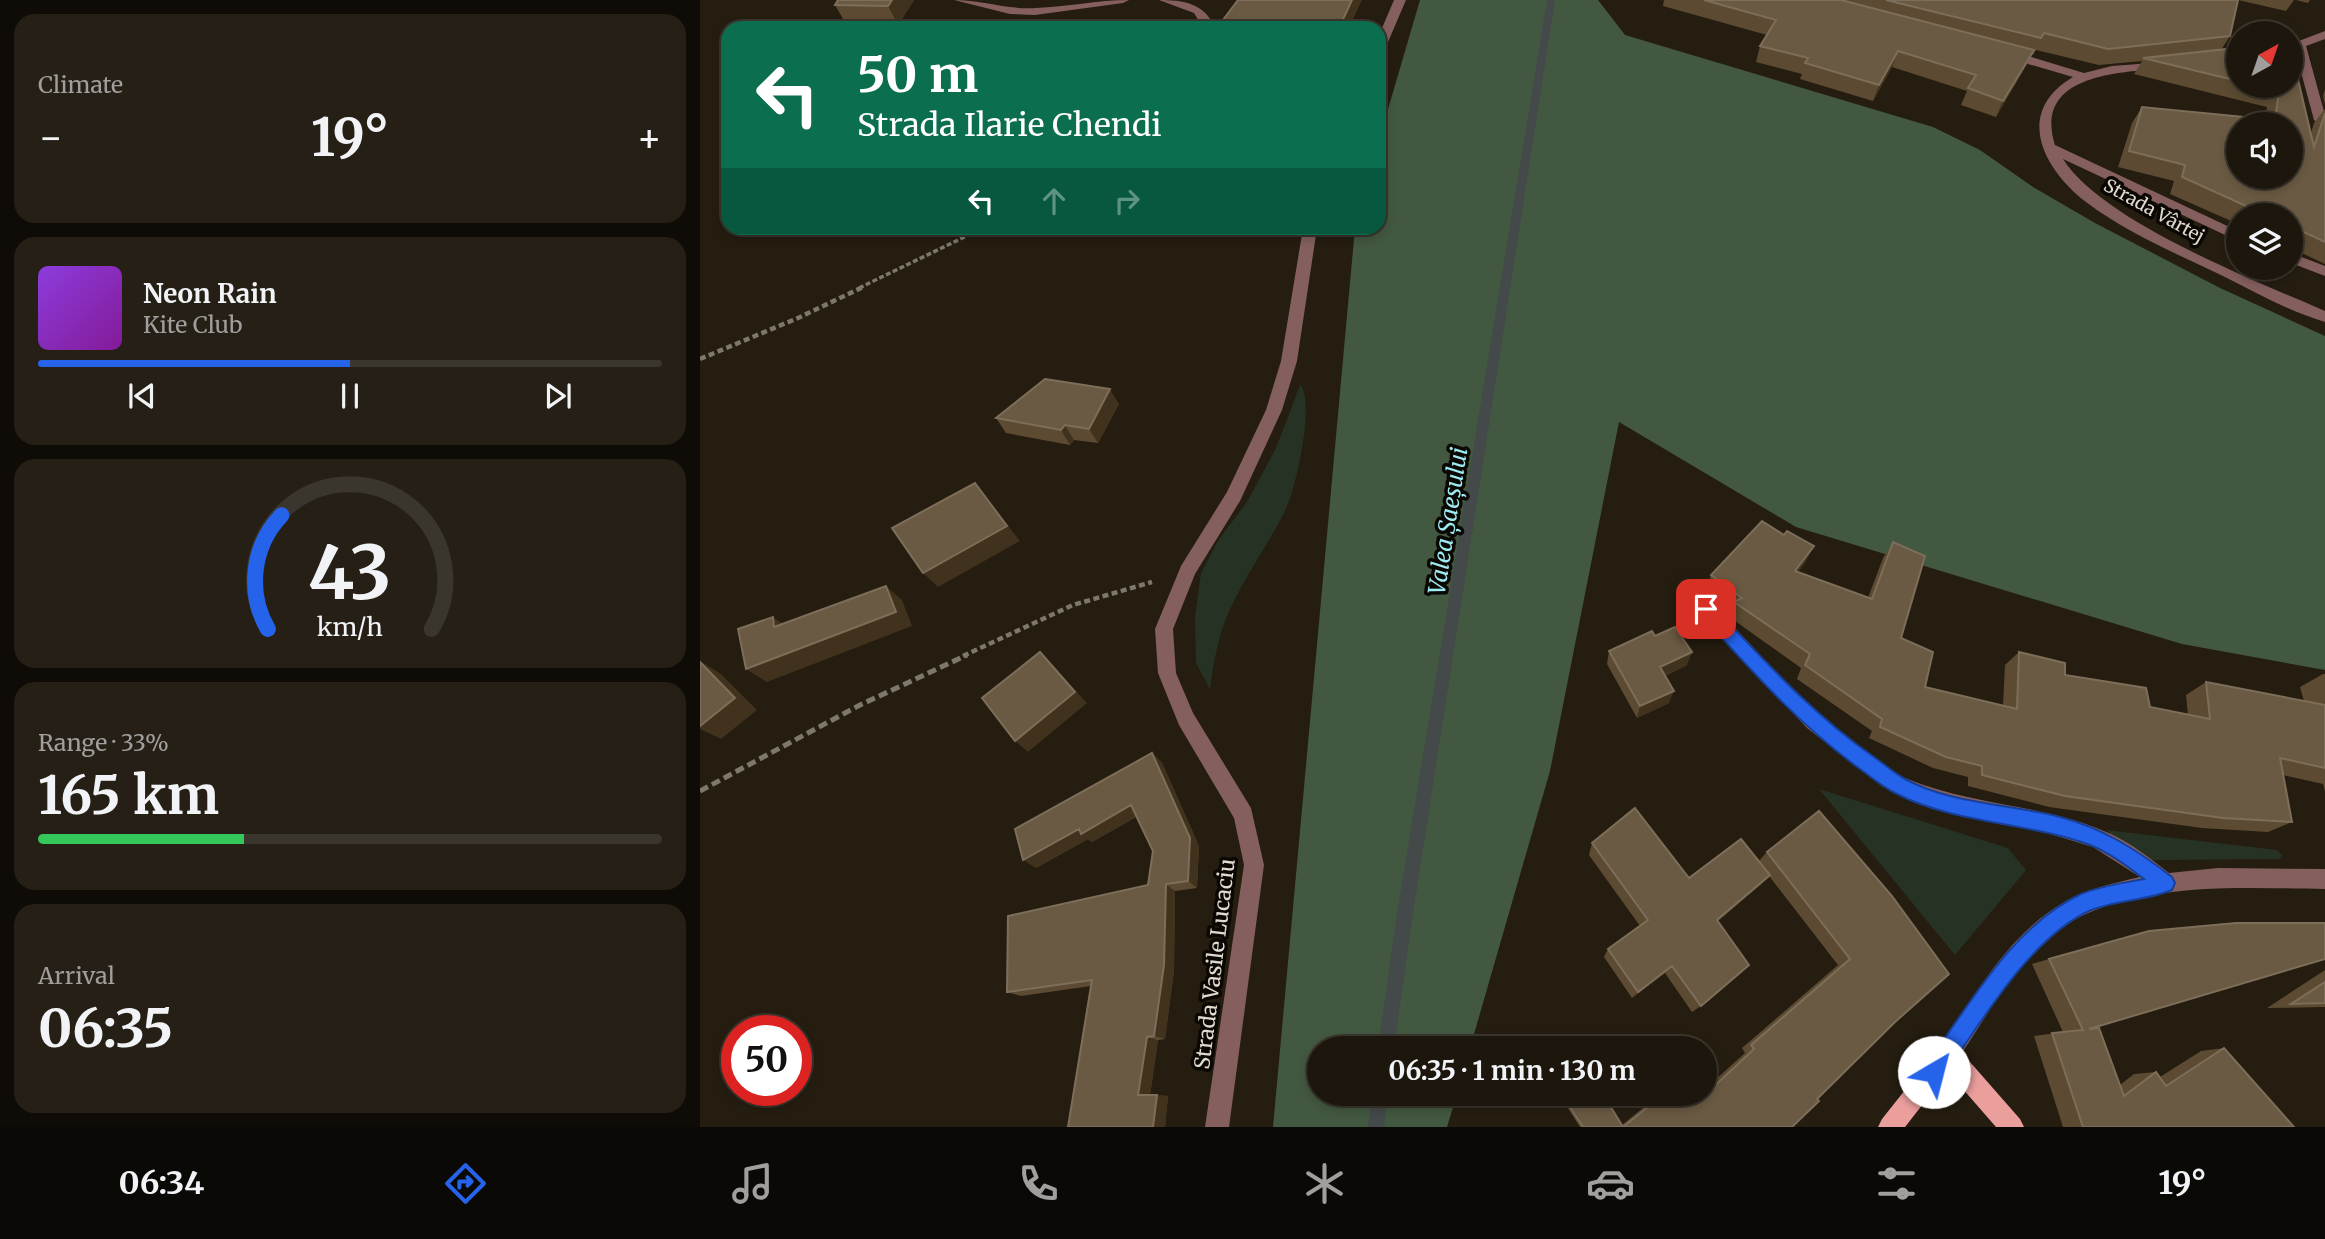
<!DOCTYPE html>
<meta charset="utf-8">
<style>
body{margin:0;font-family:Merriweather,serif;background:#251f15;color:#f1f3f6;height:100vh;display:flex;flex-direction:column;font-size:26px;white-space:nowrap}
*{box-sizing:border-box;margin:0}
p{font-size:23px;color:#a09f9d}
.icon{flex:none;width:38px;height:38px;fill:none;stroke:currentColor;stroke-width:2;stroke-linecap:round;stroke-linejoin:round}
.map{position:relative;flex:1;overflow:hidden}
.details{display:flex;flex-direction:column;gap:14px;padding:14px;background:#0f0c07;width:700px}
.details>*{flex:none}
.hud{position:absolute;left:21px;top:21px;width:665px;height:214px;border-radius:21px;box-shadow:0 4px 10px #0003,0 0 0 2px #3a352d;background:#0b6e4f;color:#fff;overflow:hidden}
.needle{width:46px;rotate:40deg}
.buttons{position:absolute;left:1526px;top:21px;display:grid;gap:14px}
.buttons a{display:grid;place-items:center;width:77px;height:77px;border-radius:50%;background:#1c160c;box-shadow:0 4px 10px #0003,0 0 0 2px #3a352d;font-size:35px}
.speed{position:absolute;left:21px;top:1015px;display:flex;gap:14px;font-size:35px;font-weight:700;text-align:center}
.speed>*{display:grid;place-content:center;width:91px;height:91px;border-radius:50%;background:#1c160c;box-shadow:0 4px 10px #0003,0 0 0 2px #3a352d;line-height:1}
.speed .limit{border:10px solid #d22;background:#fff;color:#111}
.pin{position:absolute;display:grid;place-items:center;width:60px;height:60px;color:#fff;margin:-30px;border-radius:14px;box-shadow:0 4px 10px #0006}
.me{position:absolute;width:77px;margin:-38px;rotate:37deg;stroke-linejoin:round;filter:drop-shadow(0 0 5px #0008)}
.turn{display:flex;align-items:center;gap:24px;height:147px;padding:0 21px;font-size:32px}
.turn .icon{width:91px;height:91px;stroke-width:2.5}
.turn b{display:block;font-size:49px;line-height:60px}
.lanes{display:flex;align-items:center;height:66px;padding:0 21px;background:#0003;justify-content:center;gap:35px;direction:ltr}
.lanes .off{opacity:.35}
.big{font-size:52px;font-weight:700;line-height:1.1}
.details .tile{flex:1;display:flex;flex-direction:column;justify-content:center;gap:10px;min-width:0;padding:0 24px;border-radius:21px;background:#251f15}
.details .dial{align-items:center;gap:0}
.dial svg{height:182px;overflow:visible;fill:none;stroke:#3a352d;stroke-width:7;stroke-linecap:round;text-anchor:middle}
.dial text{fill:#f1f3f6;stroke:none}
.song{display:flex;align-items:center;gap:21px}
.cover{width:84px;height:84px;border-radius:10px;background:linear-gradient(135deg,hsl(270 70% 55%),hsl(290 70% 35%))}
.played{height:7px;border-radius:4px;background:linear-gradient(90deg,#2563eb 50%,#3a352d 50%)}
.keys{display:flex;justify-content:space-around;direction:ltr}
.heat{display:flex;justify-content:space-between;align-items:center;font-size:38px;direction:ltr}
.charge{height:10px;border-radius:5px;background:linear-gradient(90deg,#34c759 33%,#3a352d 0)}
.trip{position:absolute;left:607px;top:1036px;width:410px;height:70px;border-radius:35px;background:#1c160c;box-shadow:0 4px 10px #0003,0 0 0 2px #3a352d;font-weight:700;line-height:70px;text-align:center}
.tabs{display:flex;height:112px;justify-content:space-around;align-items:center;background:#0b0905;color:#a09f9d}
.tabs .icon{width:49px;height:49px}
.tabs .on{color:#2563eb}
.tabs b{font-size:32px;color:#f1f3f6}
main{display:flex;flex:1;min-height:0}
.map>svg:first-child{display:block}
.green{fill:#263324}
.forest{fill:#435840}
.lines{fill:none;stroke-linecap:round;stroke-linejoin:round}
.stream{fill:#434a49;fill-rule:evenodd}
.path-far2{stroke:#7e776c;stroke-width:3.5;stroke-dasharray:5 2.5;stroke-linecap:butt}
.path-far1{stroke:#7e776c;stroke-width:4.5;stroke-dasharray:6 3.5;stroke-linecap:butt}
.path{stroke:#7e776c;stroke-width:5;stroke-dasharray:9 4.5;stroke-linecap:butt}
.minor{fill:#845f5e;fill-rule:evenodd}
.major{fill:#eb9f9d;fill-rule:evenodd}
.wall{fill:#5c4b32}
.shaded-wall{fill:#40321d}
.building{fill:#6a5a43;stroke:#7d6e5a;stroke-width:2;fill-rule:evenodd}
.route{fill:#2563eb;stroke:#184099;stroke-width:2}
.labels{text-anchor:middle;stroke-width:7;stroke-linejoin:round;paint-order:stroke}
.far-street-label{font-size:18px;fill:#e0dad2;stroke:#0b0804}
.street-label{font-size:21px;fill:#e0dad2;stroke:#0b0804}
.water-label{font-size:23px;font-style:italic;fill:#9eecf3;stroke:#0b0804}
</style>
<main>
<section class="details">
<div class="tile"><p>Climate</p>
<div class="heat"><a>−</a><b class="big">19°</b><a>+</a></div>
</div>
<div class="tile">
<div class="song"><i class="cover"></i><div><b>Neon Rain</b><p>Kite Club</p></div></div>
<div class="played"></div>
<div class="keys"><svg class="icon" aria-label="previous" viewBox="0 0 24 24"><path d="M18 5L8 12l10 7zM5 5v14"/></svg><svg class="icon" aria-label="pause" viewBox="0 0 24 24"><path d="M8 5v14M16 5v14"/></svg><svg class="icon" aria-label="next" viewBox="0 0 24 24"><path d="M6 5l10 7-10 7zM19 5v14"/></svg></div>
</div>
<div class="tile dial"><svg viewBox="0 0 100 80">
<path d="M14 69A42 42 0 1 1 86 69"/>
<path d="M14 69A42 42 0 0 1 20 19" stroke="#2563eb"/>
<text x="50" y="56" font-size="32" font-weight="700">43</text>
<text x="50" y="72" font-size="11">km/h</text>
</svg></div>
<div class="tile"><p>Range · 33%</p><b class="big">165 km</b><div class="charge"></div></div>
<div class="tile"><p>Arrival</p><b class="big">06:35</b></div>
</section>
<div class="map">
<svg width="1625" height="1127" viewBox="0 0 1625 1127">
<rect width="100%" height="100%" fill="#251d10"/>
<path class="green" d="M600,385C616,401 595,494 584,513C565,550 540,583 525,621C517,643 513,666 510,689L496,663L495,617L501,573L519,539L547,502L576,448Z
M1119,789L1308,848L1326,870L1255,955Z
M1406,830L1577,850L1582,855L1580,859L1444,860Z"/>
<path class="forest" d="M720,0H898L925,35L1233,127L1280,150L1333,187L1395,223L1520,288L1625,336V670L1482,644L1096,527L919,422L850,771L770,1048H620V1094H757L747,1127H573L655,228H679V140Z"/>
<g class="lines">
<path class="stream" d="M847,0H855L712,920L694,1048H678L696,920Z
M672,1094H688L684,1127H668Z"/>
<path class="path-far2" d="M159,288L283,228"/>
<path class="path-far1" d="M0,359L98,318L163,287
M263,656L373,605L452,582"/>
<path class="path" d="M0,791L160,705L267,655"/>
<path class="minor" d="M254,0C282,0 308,10 336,8C367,7 397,0 429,0L423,3L335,15L310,14Z
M459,0C483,0 505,3 515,28H503L494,13Z
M694,0H706L685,49L679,53V35Z
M1625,31V39L1606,46L1625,115V130L1614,120L1595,50L1591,51V44Z
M1308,50L1384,73L1412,66L1466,62L1468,65L1462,69C1416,72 1333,76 1355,145L1538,231V241L1363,159C1402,221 1556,281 1625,311V322C1590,312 1555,292 1523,276C1477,254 1427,233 1386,202C1342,168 1314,112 1373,77L1304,57L1302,54Z
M603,228H617L597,361L582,410L540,501L495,574L473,629L476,673L493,713L551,808L564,865L529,1127H505L544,865L534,818L479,725L458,673L455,629L481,566L527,492L566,410L581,361Z
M1591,253L1625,266V276L1591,263Z
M1006,601L1012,603C1058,653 1103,703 1157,745C1172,757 1188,771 1205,778C1271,806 1346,804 1411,834C1432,844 1450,858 1469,873L1518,868L1625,869V889C1542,888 1420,879 1352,935C1312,968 1285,1019 1256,1062L1248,1065L1240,1062L1237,1054L1240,1046C1276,995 1307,935 1363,903C1386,889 1414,883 1440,877L1393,847L1347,833L1250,812L1183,787L1107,728L1000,615L997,609L1000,603Z"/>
<path class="major" d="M1248,1043L1256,1046L1320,1119L1324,1127H1296L1248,1072L1205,1127H1178L1182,1119L1240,1046Z"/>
</g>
<path class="wall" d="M138,0H214L198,25L146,24L135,5Z
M964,0H1594L1586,11L1538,0L1530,36L1521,50L1526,57L1538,56V86H1591L1611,133L1614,123L1625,109V264L1591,248V215H1538V224L1470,194L1474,181L1418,167L1432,123L1442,107L1565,119L1567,107L1434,74L1442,61L1399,65L1336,50L1333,55L1331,54L1326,66L1296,117L1261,105L1267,91L1192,67L1173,101L1100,79L1102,74L1056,62L1060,46L1067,35L963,6Z
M1596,0H1610L1608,3Z
M1625,89V105L1623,96Z
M419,404L398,443L374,440L370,445L306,433L296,418Z
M1193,542L1201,638L1225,687L1303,706L1305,665L1319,652L1365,675L1450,707L1488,715L1486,695L1506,682L1604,701L1600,687L1623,674H1625V792L1623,784L1583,775L1592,822L1568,832L1502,828L1349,807L1268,786V777L1233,768L1169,738L1172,731L1097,679L1101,668L1028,616L1031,609L1006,590L1011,575L1106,561L1098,572L1168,598L1183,558Z
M955,636L987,665L965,676L969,703L937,718L907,664L909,651Z
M452,753L462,763L499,846L497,888L475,891L474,970L465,1039L458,1040L450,1095L468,1096L465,1127H368L391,986L321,996L307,992L448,885L453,851L436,817L392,842L388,839L336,868Z
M1119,811L1195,1022L1117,1099L1092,1127H880L859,1094H903L922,1125L960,1094H1004V1090L1045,1053L1042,1048L1138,965L1069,876L1059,886L1018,921L1001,1006L992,1012L965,973L932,998L904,957L908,949L940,926L889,855L892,843L989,878L1059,861L1067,852Z
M1349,959L1420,1085L1434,1074L1456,1072L1460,1077L1501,1051L1524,1048L1594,1127H1363L1334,1036L1363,1032L1332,964Z
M1625,970V1007L1567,1008Z"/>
<path class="shaded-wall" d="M192,0H214L198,25L188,6Z
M652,0H662L649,28H639Z
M1334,50L1326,66L1296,117L1303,101Z
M1198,51L1192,67L1173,101L1179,85Z
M410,389L419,404L398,443L389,429Z
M365,425L374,440L370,445L361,430Z
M275,483L320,541L238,587L223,573Z
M1114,546L1106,561L1087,586L1095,571Z
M186,586L202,600L212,626L67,682L46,669Z
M73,617L92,630L74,627Z
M340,652L387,703L328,752L315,741Z
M992,652L987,665L956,680L960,667Z
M0,661L21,674L57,710L21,739L0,729Z
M974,691L969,703L937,718L940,706Z
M452,753L462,763L499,846L497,888L488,881Z
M431,805L441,814L392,842L388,839L336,868L323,860L379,829Z
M1070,875L1059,886L1009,929L1017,920Z
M466,884L475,891L474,970L465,1039L454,1036Z
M972,966L965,973L932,998L938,992Z
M447,1037L458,1040L450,1096L438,1095Z
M457,1095L468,1096L465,1127H453Z"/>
<path class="building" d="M138,0H192L188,6L135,5Z
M538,0H652L639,28H517Z
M1004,0H1141L1334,50L1303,101L1268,88L1276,75L1198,51L1179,85L1105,63L1108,58L1060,46L1076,20Z
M1186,0H1538L1530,36L1408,49L1344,33L1341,38Z
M1527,49L1526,57L1538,56V81L1443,58Z
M1591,50L1614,147L1625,113V242L1591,226V215H1566L1482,177L1485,165L1429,151L1442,107L1575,120L1579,91L1559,86H1591ZM1538,124H1591V177H1538Z
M345,379L410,389L389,429L365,425L361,430L296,418Z
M275,483L307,526L223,573L192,528Z
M1062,521L1084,535L1087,531L1114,546L1095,571L1172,599L1193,542L1225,556L1201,638L1233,652L1225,687L1317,709L1319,652L1365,663V675L1446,688L1450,707L1510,719L1506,682L1625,705V768L1580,758L1592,822L1523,818L1365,796L1282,775V766L1246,757L1180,727L1182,719L1105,665L1110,654L1034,602L1042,598L1011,575Z
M186,586L196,612L46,669L38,629L73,617L74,627Z
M975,627L992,652L960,667L974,691L940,706L909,651L952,631L955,636Z
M340,652L375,692L315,741L282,698Z
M0,662L35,698L0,726Z
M452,753L490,838L488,881L466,884L464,965L454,1036L447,1037L438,1095H457L453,1127H368L392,980L307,992L308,916L448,885L453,851L431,805L381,834L379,829L323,860L315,829Z
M935,808L989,878L1041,839L1070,875L1017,920L1049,965L1001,1006L972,966L938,992L908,949L948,920L892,843Z
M1119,811L1192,896L1249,974L1195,1022L1117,1099L1119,1101L1092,1127H923L964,1094H1004V1091L1006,1094L1054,1049L1051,1045L1150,959L1067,852Z
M1536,923H1625V959L1389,1029L1399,1028L1424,1096L1456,1072L1466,1086L1524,1048L1594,1127H1383L1352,1033L1383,1030L1349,959L1449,931Z
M1625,982V1003L1591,1004Z
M861,1094H903L923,1127H883Z"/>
<path class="route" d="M1006,602L1011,604C1063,659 1111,713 1174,757C1184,764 1194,773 1205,779C1251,804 1310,804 1360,817C1403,828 1437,850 1472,877L1475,883L1472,890C1446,901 1414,900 1389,911C1328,939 1279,1026 1241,1080L1234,1083L1226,1080L1223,1072L1226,1065C1269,1006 1312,926 1381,894C1400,886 1424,883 1444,879C1427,866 1410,853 1390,845C1327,822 1255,824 1195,793C1183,787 1171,777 1160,769C1098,724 1051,670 1000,614L997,609L1000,604Z"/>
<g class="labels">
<g class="far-street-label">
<text transform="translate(1454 211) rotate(29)" y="6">Strada Vârtej</text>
</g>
<g class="street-label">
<text transform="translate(515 964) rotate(-83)" y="7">Strada Vasile Lucaciu</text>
</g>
<g class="water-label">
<text transform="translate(748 521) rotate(-81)" y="8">Valea Șaeșului</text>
</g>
</g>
</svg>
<div class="buttons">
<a><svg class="needle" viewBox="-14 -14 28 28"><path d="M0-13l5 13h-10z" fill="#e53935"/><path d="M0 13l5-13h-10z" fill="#a09f9d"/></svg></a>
<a><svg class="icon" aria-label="sound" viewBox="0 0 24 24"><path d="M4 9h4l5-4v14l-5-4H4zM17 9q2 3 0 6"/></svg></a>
<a><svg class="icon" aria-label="layers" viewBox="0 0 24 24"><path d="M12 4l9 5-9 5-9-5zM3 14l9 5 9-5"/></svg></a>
</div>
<div class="speed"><div class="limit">50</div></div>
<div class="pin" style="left:1006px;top:609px;background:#d93025"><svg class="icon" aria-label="arrive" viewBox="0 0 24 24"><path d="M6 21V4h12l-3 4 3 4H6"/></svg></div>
<svg class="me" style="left:1234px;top:1072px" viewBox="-20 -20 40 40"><circle r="19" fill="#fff"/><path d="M0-13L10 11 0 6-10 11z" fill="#2563eb"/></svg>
<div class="trip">06:35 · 1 min · 130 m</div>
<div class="hud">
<div class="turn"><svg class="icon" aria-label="left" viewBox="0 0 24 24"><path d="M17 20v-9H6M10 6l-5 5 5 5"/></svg><div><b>50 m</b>Strada Ilarie Chendi</div></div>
<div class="lanes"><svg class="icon" aria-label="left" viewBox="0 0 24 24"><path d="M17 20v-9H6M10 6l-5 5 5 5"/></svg><svg class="icon off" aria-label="ahead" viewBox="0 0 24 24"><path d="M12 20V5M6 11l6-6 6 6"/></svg><svg class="icon off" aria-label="right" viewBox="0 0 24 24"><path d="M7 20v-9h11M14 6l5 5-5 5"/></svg></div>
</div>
</div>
</main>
<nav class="tabs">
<b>06:34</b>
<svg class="icon on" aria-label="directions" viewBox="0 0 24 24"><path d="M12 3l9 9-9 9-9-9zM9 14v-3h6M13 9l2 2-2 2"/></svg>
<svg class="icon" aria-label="music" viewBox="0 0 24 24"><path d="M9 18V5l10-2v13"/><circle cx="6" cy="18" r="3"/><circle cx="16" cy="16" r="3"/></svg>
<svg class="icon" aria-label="phone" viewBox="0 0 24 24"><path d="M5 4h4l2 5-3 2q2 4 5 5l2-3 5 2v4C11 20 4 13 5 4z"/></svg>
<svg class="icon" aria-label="climate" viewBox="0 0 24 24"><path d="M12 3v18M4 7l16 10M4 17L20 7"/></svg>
<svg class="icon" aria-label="car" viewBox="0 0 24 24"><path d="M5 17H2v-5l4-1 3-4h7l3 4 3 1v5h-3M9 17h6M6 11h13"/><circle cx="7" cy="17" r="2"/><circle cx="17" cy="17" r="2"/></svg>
<svg class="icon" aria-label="filters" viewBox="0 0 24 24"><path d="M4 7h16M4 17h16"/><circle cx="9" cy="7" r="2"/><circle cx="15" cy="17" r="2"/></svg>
<b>19°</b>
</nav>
